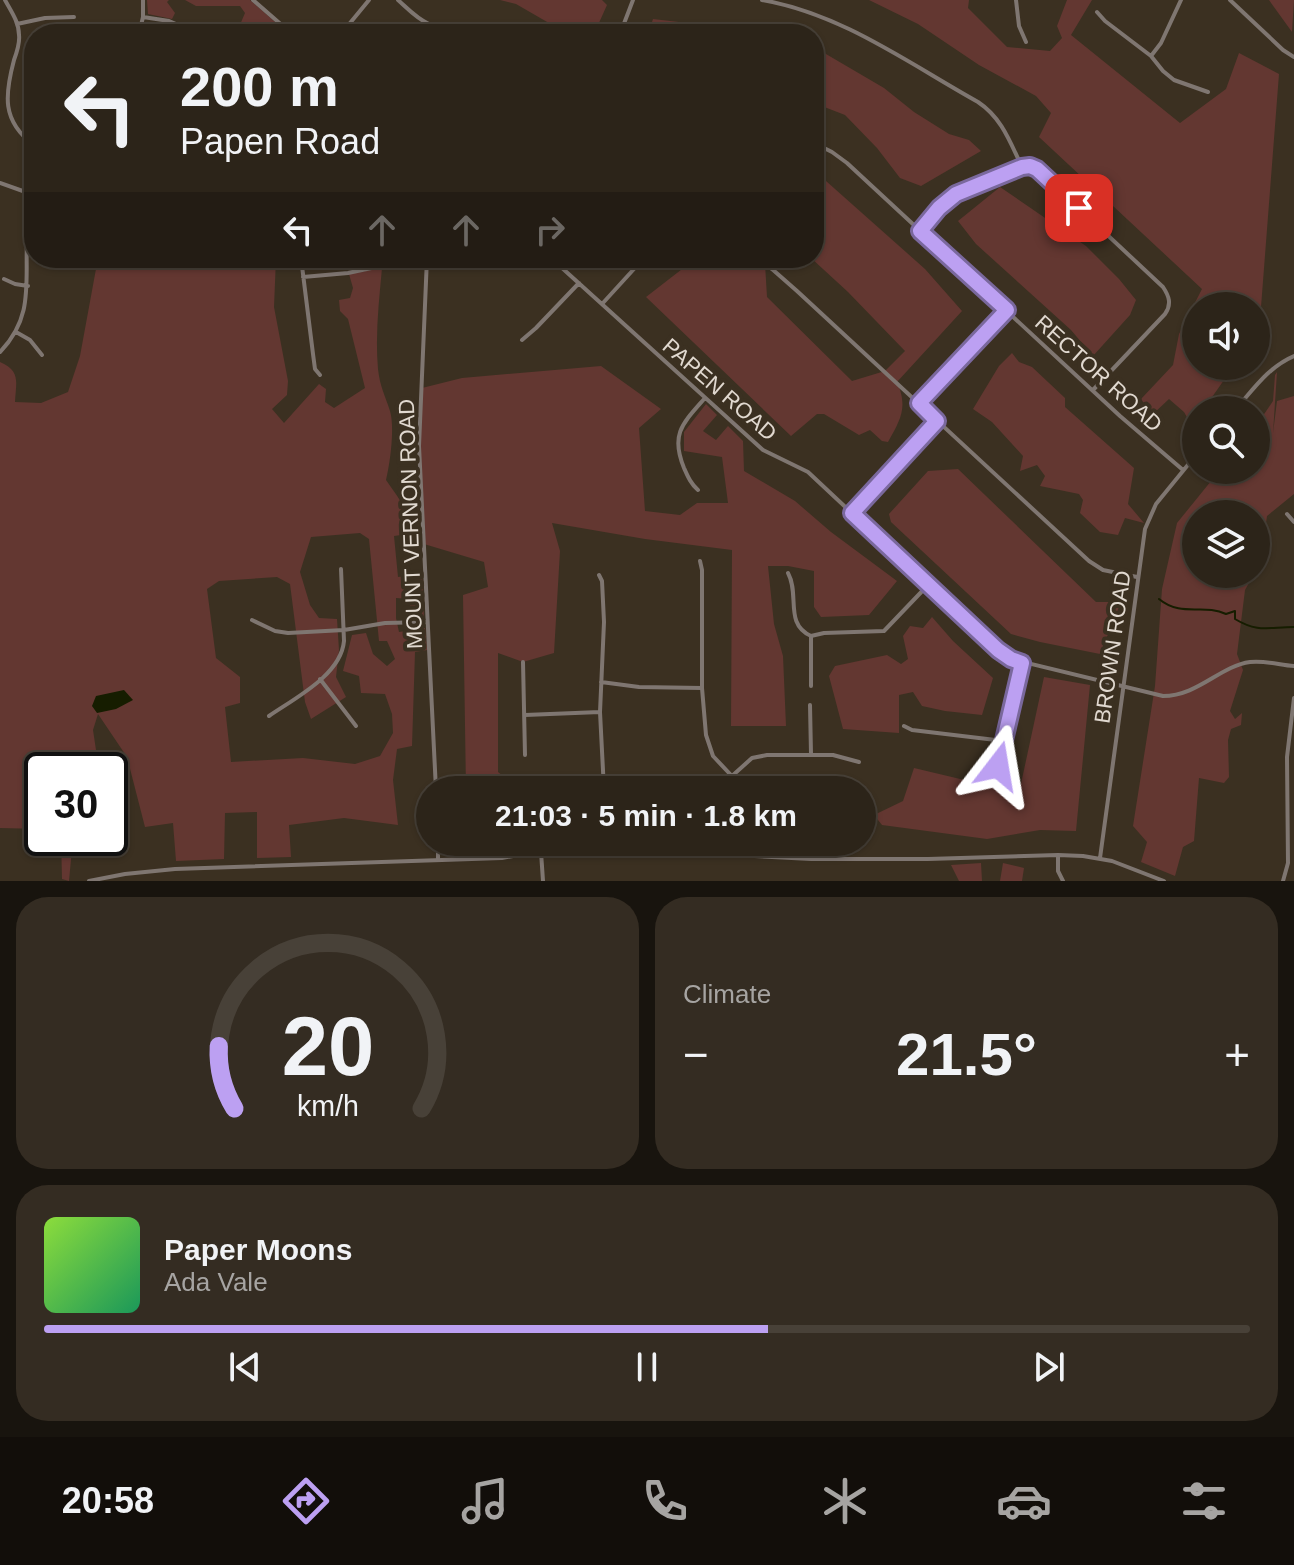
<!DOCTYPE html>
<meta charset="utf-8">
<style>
body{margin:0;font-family:Arial,sans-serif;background:#342c22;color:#f1f3f6;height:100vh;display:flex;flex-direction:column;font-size:30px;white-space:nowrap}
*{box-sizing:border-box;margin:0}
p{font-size:26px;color:#a6a4a2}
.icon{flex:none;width:44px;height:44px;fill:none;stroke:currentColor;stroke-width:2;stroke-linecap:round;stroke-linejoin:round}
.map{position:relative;height:881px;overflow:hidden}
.sheet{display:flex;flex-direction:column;gap:16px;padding:16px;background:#18140e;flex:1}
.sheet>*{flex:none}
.hud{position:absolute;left:24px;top:24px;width:800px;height:244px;border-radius:32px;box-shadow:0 2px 6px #0004,0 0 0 2px #484138;background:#2c2419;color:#f1f3f6;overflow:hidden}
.tools{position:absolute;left:1182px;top:292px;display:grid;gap:16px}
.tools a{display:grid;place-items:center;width:88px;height:88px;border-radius:50%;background:#2c2419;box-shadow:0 2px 6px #0004,0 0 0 2px #484138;font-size:40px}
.speed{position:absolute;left:24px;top:752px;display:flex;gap:16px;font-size:40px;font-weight:700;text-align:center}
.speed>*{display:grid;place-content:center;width:104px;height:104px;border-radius:50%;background:#2c2419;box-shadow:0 2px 6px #0004,0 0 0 2px #484138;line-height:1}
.speed .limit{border:4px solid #111;border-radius:12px;background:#fff;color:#111}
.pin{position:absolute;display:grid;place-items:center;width:68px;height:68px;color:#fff;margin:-34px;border-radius:16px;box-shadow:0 4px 12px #0006}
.me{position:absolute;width:88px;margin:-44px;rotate:14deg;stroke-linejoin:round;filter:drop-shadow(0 0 6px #0008)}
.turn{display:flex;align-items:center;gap:28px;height:168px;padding:0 24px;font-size:36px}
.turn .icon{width:104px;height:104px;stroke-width:2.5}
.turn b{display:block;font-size:56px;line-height:68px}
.lanes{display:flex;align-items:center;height:76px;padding:0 24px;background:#0003;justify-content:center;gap:40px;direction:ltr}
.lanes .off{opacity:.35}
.big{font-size:60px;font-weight:600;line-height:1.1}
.sheet .widget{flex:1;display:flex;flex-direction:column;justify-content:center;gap:12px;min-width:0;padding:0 28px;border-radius:32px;background:#342c22}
.sheet .dial{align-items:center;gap:0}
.dial svg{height:208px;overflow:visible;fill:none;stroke:#484138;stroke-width:7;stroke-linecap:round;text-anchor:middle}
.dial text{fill:#f1f3f6;stroke:none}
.song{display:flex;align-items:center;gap:24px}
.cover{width:96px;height:96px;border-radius:12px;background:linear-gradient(135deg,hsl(90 70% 55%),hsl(150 70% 35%))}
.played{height:8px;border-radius:4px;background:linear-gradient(90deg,#bca0f2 60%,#484138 60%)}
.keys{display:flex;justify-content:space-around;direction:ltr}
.heat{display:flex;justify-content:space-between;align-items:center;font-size:44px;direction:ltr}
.sheet .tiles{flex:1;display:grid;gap:16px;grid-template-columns:1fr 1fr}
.widget:last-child{grid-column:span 2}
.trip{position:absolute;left:416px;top:776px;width:460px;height:80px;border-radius:40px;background:#2c2419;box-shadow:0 2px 6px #0004,0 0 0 2px #484138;font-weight:600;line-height:80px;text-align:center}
.tabs{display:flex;height:128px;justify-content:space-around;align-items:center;background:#120e0a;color:#a6a4a2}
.tabs .icon{width:56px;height:56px}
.tabs .current{color:#bca0f2}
.tabs b{font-size:36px;color:#f1f3f6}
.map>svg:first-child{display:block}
.green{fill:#633731;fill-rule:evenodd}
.water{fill:#161d00}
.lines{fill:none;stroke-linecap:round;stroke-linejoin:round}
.stream{stroke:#161d00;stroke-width:2}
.minor{stroke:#7f7671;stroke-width:4}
.route-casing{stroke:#7a689d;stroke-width:20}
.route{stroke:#bca0f2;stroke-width:14}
.labels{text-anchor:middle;stroke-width:8;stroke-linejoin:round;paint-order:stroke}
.street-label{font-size:22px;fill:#e1d9d0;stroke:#3b3021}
</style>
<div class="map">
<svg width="1294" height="881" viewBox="0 0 1294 881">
<rect width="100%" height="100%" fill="#3b3021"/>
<path class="green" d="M147,0H169L167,2L175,13L172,19L148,14Z
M185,0H250L282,28L277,34H236L245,13L240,6H196Z
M500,0H602L607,5L594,34H568L516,4Z
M869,0H969L968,8L1007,47L1050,51L1062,38L1057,26L1067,0H1092L1071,35L1180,123L1226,89L1239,53L1279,74L1260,320L1256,319V306H1196V366H1225L1224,380L1203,410H1196V420L1192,426L1184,412L1169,399L1152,415L1141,399L1173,365L1179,334L1202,289L1039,137L1051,113L1036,96L979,65L918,24Z
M1269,0H1294L1292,32Z
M653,19L731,28L756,34H648Z
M814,47L884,88L914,112L949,134L969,140L981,151L921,186L900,178L877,148L845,115L814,103Z
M814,176L826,181L925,269L962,311L897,382C908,407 901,419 888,442L882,441L870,430L859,435L824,414H817L791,436L646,297L686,266L743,258H770L765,264L767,297L852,381L885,371L905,351L848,292L811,258H814Z
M1000,187L1086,246L1119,279L1136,300L1130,315L1093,356L1071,330L976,244L958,221Z
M98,258H276L274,307L288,381L287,395L272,409L284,423L319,384L326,389L325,402L334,408L365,388L348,319L340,311L339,300L350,298L353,288L349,274L382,268C379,301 375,335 378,369C380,387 385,395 390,411C395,428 390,463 386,480L400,500L419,499L418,538L401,535L394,536L398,577L422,574L424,619H410V599L396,598V618L399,632L425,628L427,650L415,652L412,746L397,749L393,780L398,825L344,818L289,825L291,857L257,858V812L225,813L224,859L176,861L173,823L145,827L127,757L98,714L93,730L99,770H42V829L0,828V362C21,371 16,382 15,402L41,403L68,392L80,356ZM360,533L369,539L379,641H387L395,659L387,666L373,654L366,633L352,635L343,671L359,676L361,693L385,694L392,714L393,733L380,756L355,764L303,758L231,762L225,707L240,703V677L216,658L207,589L219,581L277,577L290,584L305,702L311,719L346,697L336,677L339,650L337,619L319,618L310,605L300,572L311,537Z
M1012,353L1019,362L1032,367L1065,398V407L1134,468L1128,504L1144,523L1125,518L1118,535L1100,532L1080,513L1083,500L1079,494L1040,486L1045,476L1037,465L1020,471L1023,456L992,422L973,409L999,366Z
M601,366L661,409L639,428L645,511L680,515L697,503H728L722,457L684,451V432L706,404L717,415L703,431L716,440L728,426L743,441L744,471L795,501L831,532L897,581L869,615L821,617L814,607V571L788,566H768L774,624L783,656L786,726H731L732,550L645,539L552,523L560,551L554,653L523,662L498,653V772L521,790L575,783V790H466L463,595L488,587L484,562L424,544L419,446L422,388L462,378Z
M1277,372L1273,433L1277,401L1294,396V494L1267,516L1262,551L1256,552V514H1196V574H1254L1245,590L1237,654L1243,670L1230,711L1235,719L1242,713L1241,725L1231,729L1228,740L1229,777L1224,783L1199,778L1194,841L1183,847L1175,876L1141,862L1147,842L1133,826L1155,686L1162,589L1177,523L1220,470H1256V426L1273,401L1275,375Z
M958,469L1096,602H1121L1100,654L1040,642L1011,634L891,522L889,514L928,471Z
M932,617L953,641L993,678L982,715L945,711L922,706L913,692L899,695V733L843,729L829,676L835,666L887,655L901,664L908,659L903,636L910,626L923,628Z
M1044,677L1090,685L1076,831L1040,830L987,839L882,825L874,815L903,801L914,768L1019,793Z
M61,838H73L69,881L62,879Z
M981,863L982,881H959L951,865Z
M1003,863L1024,868L1022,881H1000Z"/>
<path class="water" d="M124,690L133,700L116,709L97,713L92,706L96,696Z"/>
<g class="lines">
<path class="stream" d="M1159,599C1182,618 1204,603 1226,614L1235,611V619C1258,633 1269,627 1294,627"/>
<path class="minor" d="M5,0C11,11 19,22 19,35C20,43 17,52 14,60C5,94 1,121 34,145
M253,0L292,34
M398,0C407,8 417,19 429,24C453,35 481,24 506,34
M762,0C842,14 908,63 978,102C1002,118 1010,142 1022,167
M1016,0L1019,26L1026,42
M1230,0L1283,50L1294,57
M1097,12L1105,21L1151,56L1163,71L1174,80L1208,92
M143,17L169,21L190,30L203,34
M17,24L45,18L74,17
M139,34L143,17V0
M341,34L369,0
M620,34L633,0
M1151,56L1161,43L1181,0
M814,143L832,152L847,163L1120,416L1183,470
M0,183L34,195
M920,231L939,208L956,194L1022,167L1030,166L1039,171L1163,287C1169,296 1172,304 1165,314L1093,390
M301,258L313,354L315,369L320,375
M427,258L419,446L436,790
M551,258L763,450L808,472L998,650L1011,659L1163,696C1198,696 1220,666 1250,662C1264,660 1280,665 1294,666
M756,258L772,269L797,291L1089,561L1103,570L1137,577
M303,277L348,273L395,263L427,262
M4,279L15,284L28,286
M602,304L644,258
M16,332L30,340L42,355
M522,340L536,328L579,283
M0,352C34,317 25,283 27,239C27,224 30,209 34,195
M919,403L1007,310
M1235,410C1253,390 1268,367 1294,356
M698,490C691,484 688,477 684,468C670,434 683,423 705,398
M852,513L937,421
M1287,514L1294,522
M700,561L702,570V688L706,735L713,756L745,790
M788,573C800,595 784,624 811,636
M599,575L602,581L604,622L600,712L604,790
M252,620L275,631L288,633L344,630L385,623L427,622
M523,662L525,755
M320,679L356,726
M601,682L639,687L702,688
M811,686V636L824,633L884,631L928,585
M810,705L811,754
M525,715L600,712
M269,716C295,698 341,675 344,641L341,569
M904,726L912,730L1004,741
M998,766L1022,663
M732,776L752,758L767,755H833L859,762
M438,842V860
M756,842L757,856
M541,852L543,881
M1058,855V871L1063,881
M1100,858L1145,529L1156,504L1196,455
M89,881L125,874L175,869L502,858L578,844L607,842L717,854L811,859H928L1058,855L1083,856L1112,861L1164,881
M1283,881L1288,863L1287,757L1294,698"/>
</g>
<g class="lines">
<g class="route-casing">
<path id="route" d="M998,766L1022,663L1011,659L998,650L852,513L937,421L919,403L1007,310L920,231L939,208L956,194L1022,167L1030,166L1037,169L1079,208"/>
</g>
<use href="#route" class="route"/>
</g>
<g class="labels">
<g class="street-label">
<text transform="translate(1099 373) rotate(42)" y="8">RECTOR ROAD</text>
<text transform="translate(720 389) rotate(41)" y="8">PAPEN ROAD</text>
<text transform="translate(410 524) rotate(-92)" y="8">MOUNT VERNON ROAD</text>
<text transform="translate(1112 647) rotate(-82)" y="8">BROWN ROAD</text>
</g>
</g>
</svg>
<div class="tools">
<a><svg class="icon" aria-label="sound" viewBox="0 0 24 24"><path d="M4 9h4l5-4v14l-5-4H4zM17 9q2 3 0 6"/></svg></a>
<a><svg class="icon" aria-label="search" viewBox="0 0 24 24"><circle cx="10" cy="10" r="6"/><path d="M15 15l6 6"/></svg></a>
<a><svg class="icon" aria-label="layers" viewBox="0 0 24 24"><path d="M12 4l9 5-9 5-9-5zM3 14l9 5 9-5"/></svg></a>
</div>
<div class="speed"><div class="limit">30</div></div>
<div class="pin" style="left:1079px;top:208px;background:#d93025"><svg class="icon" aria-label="arrive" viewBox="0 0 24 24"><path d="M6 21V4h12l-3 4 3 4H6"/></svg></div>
<svg class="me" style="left:998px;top:766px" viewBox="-20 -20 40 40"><path d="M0-17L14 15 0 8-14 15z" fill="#bca0f2" stroke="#fff" stroke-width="4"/></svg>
<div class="trip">21:03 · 5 min · 1.8 km</div>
<div class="hud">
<div class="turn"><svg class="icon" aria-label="left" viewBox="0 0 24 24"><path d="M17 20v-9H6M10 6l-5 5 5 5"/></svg><div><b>200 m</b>Papen Road</div></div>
<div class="lanes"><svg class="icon" aria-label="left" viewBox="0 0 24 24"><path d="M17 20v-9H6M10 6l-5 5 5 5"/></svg><svg class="icon off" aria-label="ahead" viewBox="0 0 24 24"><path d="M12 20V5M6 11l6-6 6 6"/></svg><svg class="icon off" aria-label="ahead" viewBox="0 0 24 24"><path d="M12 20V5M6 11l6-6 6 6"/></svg><svg class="icon off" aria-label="right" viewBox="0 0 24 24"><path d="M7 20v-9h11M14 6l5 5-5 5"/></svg></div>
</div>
</div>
<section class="sheet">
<div class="tiles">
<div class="widget dial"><svg viewBox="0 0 100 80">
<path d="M14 69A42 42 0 1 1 86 69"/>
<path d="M14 69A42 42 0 0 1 8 45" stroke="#bca0f2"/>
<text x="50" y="56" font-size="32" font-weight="700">20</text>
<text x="50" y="72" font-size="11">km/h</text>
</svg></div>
<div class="widget"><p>Climate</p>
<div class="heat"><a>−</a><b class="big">21.5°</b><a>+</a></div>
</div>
<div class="widget">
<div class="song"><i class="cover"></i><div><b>Paper Moons</b><p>Ada Vale</p></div></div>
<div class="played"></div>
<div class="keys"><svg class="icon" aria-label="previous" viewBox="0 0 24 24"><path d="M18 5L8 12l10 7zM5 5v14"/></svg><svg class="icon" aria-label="pause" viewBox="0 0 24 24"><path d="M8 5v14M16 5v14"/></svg><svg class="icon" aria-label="next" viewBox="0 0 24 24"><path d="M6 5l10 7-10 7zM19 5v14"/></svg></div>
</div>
</div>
</section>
<nav class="tabs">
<b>20:58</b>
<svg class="icon current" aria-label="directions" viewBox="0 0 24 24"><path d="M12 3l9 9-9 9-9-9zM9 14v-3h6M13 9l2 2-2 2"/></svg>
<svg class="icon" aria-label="music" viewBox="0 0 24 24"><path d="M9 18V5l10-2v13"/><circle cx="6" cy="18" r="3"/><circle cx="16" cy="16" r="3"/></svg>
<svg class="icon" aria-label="phone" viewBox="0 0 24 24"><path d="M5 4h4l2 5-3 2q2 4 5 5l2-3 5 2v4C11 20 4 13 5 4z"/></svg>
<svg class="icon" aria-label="climate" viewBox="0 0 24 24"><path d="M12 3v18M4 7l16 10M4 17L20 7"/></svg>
<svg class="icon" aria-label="car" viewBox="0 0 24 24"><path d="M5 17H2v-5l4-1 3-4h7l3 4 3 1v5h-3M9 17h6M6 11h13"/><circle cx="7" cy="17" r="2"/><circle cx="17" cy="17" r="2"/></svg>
<svg class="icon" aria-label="filters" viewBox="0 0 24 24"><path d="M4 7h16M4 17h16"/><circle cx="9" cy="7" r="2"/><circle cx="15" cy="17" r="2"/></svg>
</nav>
